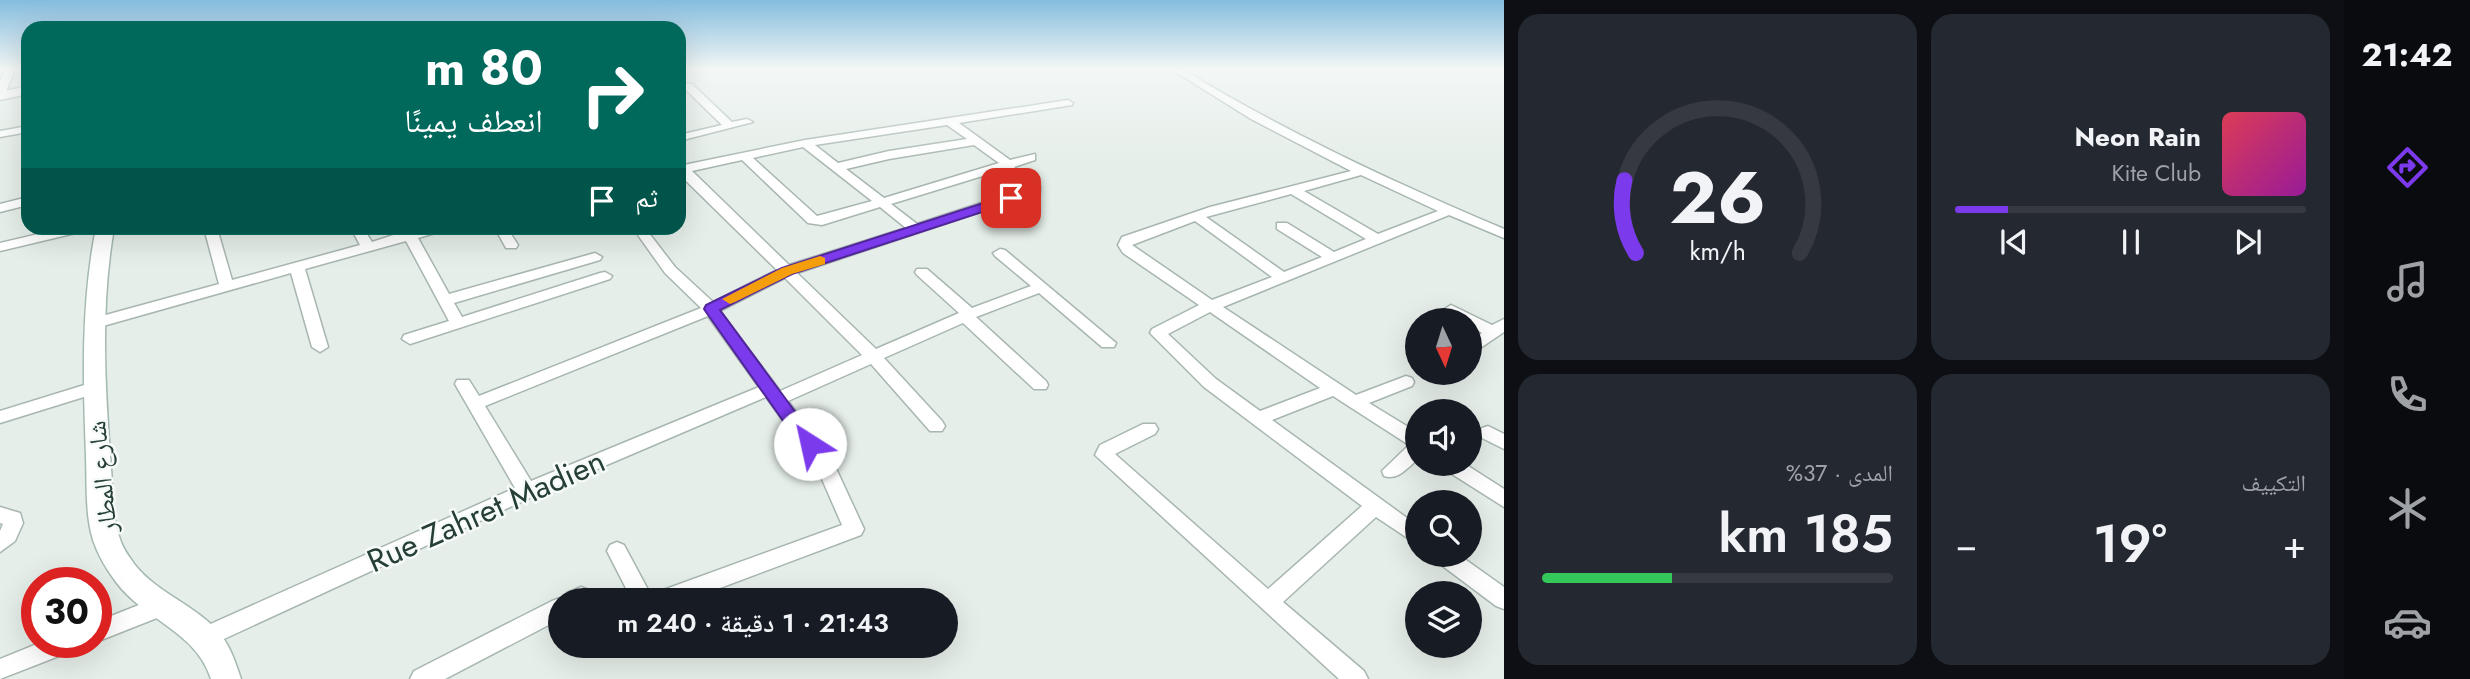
<!DOCTYPE html>
<html lang="ar">
<meta charset="utf-8">
<style>
body{margin:0;font-family:Jost,"Noto Naskh Arabic",sans-serif;background:#242831;color:#f1f3f6;direction:rtl;height:100vh;display:flex;flex-direction:column;font-size:26px;white-space:nowrap}
*{box-sizing:border-box;margin:0}
p{font-size:23px;color:#9ea1a6}
.icon{flex:none;width:38px;height:38px;fill:none;stroke:currentColor;stroke-width:2;stroke-linecap:round;stroke-linejoin:round}
.map{position:relative;flex:1;overflow:hidden;direction:ltr}
.sheet{display:flex;flex-direction:column;gap:14px;padding:14px;background:#0d0f14;width:840px}
.sheet>*{flex:none}
.guide{position:absolute;left:21px;top:21px;width:665px;height:214px;border-radius:21px;box-shadow:0 7px 28px #0002;direction:rtl;background:#00695c;color:#fff;overflow:hidden}
.needle{width:46px;rotate:176deg}
.tools{position:absolute;left:1405px;top:308px;display:grid;gap:14px}
.tools a{display:grid;place-items:center;width:77px;height:77px;border-radius:50%;background:#171b24;box-shadow:0 7px 28px #0002;font-size:35px}
.speed{position:absolute;left:21px;top:567px;display:flex;gap:14px;font-size:35px;font-weight:700;text-align:center}
.speed>*{display:grid;place-content:center;width:91px;height:91px;border-radius:50%;background:#171b24;box-shadow:0 7px 28px #0002;line-height:1}
.speed .limit{border:10px solid #d22;background:#fff;color:#111}
.pin{position:absolute;display:grid;place-items:center;width:60px;height:60px;color:#fff;margin:-30px;border-radius:14px;box-shadow:0 4px 10px #0006}
.me{position:absolute;width:77px;margin:-38px;rotate:325deg;stroke-linejoin:round;filter:drop-shadow(0 0 5px #0008)}
.turn{display:flex;align-items:center;gap:24px;height:147px;padding:0 28px;font-size:32px}
.turn .icon{width:91px;height:91px;stroke-width:2.5}
.turn b{display:block;font-size:49px;line-height:60px}
.then{display:flex;align-items:center;height:66px;padding:0 28px;background:#0003;gap:14px;font-size:26px}
.big{font-size:52px;font-weight:600;line-height:1.1}
.sheet .widget{flex:1;display:flex;flex-direction:column;justify-content:center;gap:10px;min-width:0;padding:0 24px;border-radius:21px;background:#242831}
.sheet .dial{align-items:center;gap:0}
.dial svg{height:182px;overflow:visible;fill:none;stroke:#363941;stroke-width:7;stroke-linecap:round;text-anchor:middle}
.dial text{fill:#f1f3f6;stroke:none}
.song{display:flex;align-items:center;gap:21px}
.cover{width:84px;height:84px;border-radius:10px;background:linear-gradient(135deg,hsl(350 70% 55%),hsl(300 70% 35%))}
.played{height:7px;border-radius:4px;background:linear-gradient(90deg,#7c3aed 15%,#363941 15%)}
.keys{display:flex;justify-content:space-around;direction:ltr}
.heat{display:flex;justify-content:space-between;align-items:center;font-size:38px;direction:ltr}
.charge{height:10px;border-radius:5px;background:linear-gradient(90deg,#34c759 37%,#363941 0)}
.sheet .tiles{flex:1;display:grid;gap:14px;grid-template-columns:repeat(2,1fr)}
.trip{position:absolute;left:548px;top:588px;width:410px;height:70px;border-radius:35px;background:#171b24;box-shadow:0 7px 28px #0002;font-weight:600;line-height:70px;text-align:center;direction:rtl}
main{display:flex;flex:1;min-height:0}
.tab-bar{display:flex;flex-direction:column;width:126px;justify-content:space-around;align-items:center;background:#090b0e;color:#9ea1a6}
.tab-bar .icon{width:49px;height:49px}
.tab-bar .current{color:#7c3aed}
.tab-bar b{font-size:32px;color:#f1f3f6}
.map>svg:first-child{display:block}
.lines{fill:none;stroke-linecap:round;stroke-linejoin:round}
.street-casing{stroke:#a8b6b0;stroke-width:3}
.secondary-casing{stroke:#a4b9b0;stroke-width:3}
.street{fill:#fff;fill-rule:evenodd}
.secondary{fill:#fff;fill-rule:evenodd}
.route{fill:#7c3aed;stroke:#51269a;stroke-width:2}
.slow{fill:#f59e0b}
.labels{text-anchor:middle;stroke-width:5;stroke-linejoin:round;paint-order:stroke}
.street-label{font-size:26px;fill:#253f37;stroke:#f6faf8}
.near-street-label{font-size:32px;fill:#253f37;stroke:#f6faf8}
</style>
<main>
<nav class="tab-bar">
<b>21:42</b>
<svg class="icon current" aria-label="directions" viewBox="0 0 24 24"><path d="M12 3l9 9-9 9-9-9zM9 14v-3h6M13 9l2 2-2 2"/></svg>
<svg class="icon" aria-label="music" viewBox="0 0 24 24"><path d="M9 18V5l10-2v13"/><circle cx="6" cy="18" r="3"/><circle cx="16" cy="16" r="3"/></svg>
<svg class="icon" aria-label="phone" viewBox="0 0 24 24"><path d="M5 4h4l2 5-3 2q2 4 5 5l2-3 5 2v4C11 20 4 13 5 4z"/></svg>
<svg class="icon" aria-label="climate" viewBox="0 0 24 24"><path d="M12 3v18M4 7l16 10M4 17L20 7"/></svg>
<svg class="icon" aria-label="car" viewBox="0 0 24 24"><path d="M5 17H2v-5l4-1 3-4h7l3 4 3 1v5h-3M9 17h6M6 11h13"/><circle cx="7" cy="17" r="2"/><circle cx="17" cy="17" r="2"/></svg>
</nav>
<section class="sheet">
<div class="tiles">
<div class="widget">
<div class="song"><i class="cover"></i><div><b>Neon Rain</b><p>Kite Club</p></div></div>
<div class="played"></div>
<div class="keys"><svg class="icon" aria-label="previous" viewBox="0 0 24 24"><path d="M18 5L8 12l10 7zM5 5v14"/></svg><svg class="icon" aria-label="pause" viewBox="0 0 24 24"><path d="M8 5v14M16 5v14"/></svg><svg class="icon" aria-label="next" viewBox="0 0 24 24"><path d="M6 5l10 7-10 7zM19 5v14"/></svg></div>
</div>
<div class="widget dial"><svg viewBox="0 0 100 80">
<path d="M14 69A42 42 0 1 1 86 69"/>
<path d="M14 69A42 42 0 0 1 9 37" stroke="#7c3aed"/>
<text x="50" y="56" font-size="32" font-weight="700">26</text>
<text x="50" y="72" font-size="11">km/h</text>
</svg></div>
<div class="widget"><p>التكييف</p>
<div class="heat"><a>−</a><b class="big">19°</b><a>+</a></div>
</div>
<div class="widget"><p>المدى · 37%</p><b class="big">185 km</b><div class="charge"></div></div>
</div>
</section>
<div class="map">
<svg width="1504" height="679" viewBox="0 0 1504 679">
<rect width="100%" height="100%" fill="#e5eee9"/>
<g class="lines">
<g class="street-casing">
<path id="street" d="M5,69H15L5,94L0,97V81Z
M1171,69H1182C1285,132 1393,182 1504,229V238L1449,215L1223,307L1356,395L1406,376L1412,378L1414,382L1412,386L1369,403L1418,433V459C1408,467 1398,481 1384,476L1382,471L1409,445L1333,396L1272,420L1418,526V545L1376,517L1283,602L1364,671L1368,679H1339L1095,455L1100,445L1143,424H1155L1158,429L1155,434L1115,454L1268,589L1362,506L1204,387L1150,333L1152,329L1199,305L1123,253L1118,245L1122,237L1210,207L1351,171L1251,119ZM1361,175L1438,211L1378,234L1304,191ZM1291,194L1366,239L1334,252L1287,223H1277V229L1322,257L1284,272L1206,217ZM1195,221L1272,277L1212,300L1132,245ZM1210,312L1320,388L1260,411L1216,379L1168,334Z
M684,84H692L732,122L747,119L753,122L679,141V135L722,125L684,88Z
M1068,100L1073,103L1072,105L959,123L1010,160L1035,154V160L1014,167L1040,186V192L797,273L876,349L959,313L917,275L915,272L917,269H927L972,308L1031,286L995,256L993,253L1000,249L1005,250L1116,343L1114,347H1102L1039,293L976,317L1046,381L1048,385L1046,389H1034L963,323L884,358L942,421L945,426L942,431H930L871,364L788,401L833,462L864,529L861,535L688,600H632L607,551L610,545L617,542L624,545L653,599L655,593L842,525L818,470L766,397L534,496L213,644L205,647L197,644L194,637L197,630L515,488L455,384L457,380H469L479,396L701,308L665,273L633,228H645L675,267L713,302L777,270L679,174V166L805,140ZM947,125L967,139L889,151L838,163L815,145ZM974,145L999,163L884,198L846,169L889,159ZM803,147L872,201L817,216L753,158ZM742,160L808,223L822,225L880,207L906,228L789,265L692,171ZM1002,170L1027,188L917,224L891,204ZM785,278L862,355L780,391L720,311ZM708,316L759,387L531,481L485,406Z
M28,126V132L0,137V131Z
M28,197V205L0,212V204Z
M64,228H86L84,231L0,251V243Z
M204,228H217L232,280L360,245L351,228H363L372,242L409,230L443,228L442,231L418,238L449,294L595,253L602,257L600,260L454,303L462,317L600,273L605,272L612,276L610,279L410,344L402,339L404,335L449,321L406,241L305,269L328,347L320,352L312,347L291,273L96,328L91,327L88,323L91,319L219,284Z
M495,228H507L518,245L516,248H506Z
M1451,305L1492,325L1504,319V332L1470,355V342L1482,333L1470,326V320C1460,320 1450,319 1443,310Z
M94,382L100,384L102,388L100,392L0,423V411Z
M1488,426L1504,434V449L1482,438L1479,433L1482,428Z
M1442,464H1465L1504,489V507L1444,469Z
M0,507L20,513L23,523L15,541L0,552V531L3,524L0,523Z
M1433,555H1459L1504,587V609L1496,606L1436,561Z
M581,587L589,590L592,597L590,600H560V619L445,679H410L414,671L552,601L560,598L564,600L567,593Z
M159,597L167,600L170,607L167,614L96,642V622Z
M42,642H80L77,649L0,679V659Z"/>
</g>
<g class="secondary-casing">
<path id="secondary" d="M28,86V94L0,100V92Z
M96,228H114C100,308 105,388 111,468C113,492 112,519 121,542C124,550 130,558 135,565C158,594 198,606 221,635C231,648 236,664 241,679H211C196,631 144,620 116,582C107,570 98,555 93,540C85,514 87,483 86,456C83,379 81,303 96,228Z"/>
</g>
<use href="#street" class="street"/>
<use href="#secondary" class="secondary"/>
</g>
<linearGradient id="sky" x2="0" y2="1"><stop stop-color="#85bcde"/><stop offset="0.42" stop-color="#f3f7f5"/><stop offset="1" stop-color="#f3f7f5" stop-opacity="0"/></linearGradient>
<rect width="1504" height="164" fill="url(#sky)"/>
<path class="route" d="M1011,194L1018,198L1016,201L792,274L720,310L819,444L816,449H803L706,312L704,309L706,305L782,268Z"/>
<path class="slow" d="M820,256L825,258V264L792,274L735,302L730,304L722,299L782,268Z"/>
<g class="labels">
<g class="street-label">
<text transform="translate(102 477) rotate(-96)" y="9">شارع المطار</text>
</g>
<g class="near-street-label">
<text transform="translate(486 511) rotate(-24)" y="11">Rue Zahret Madien</text>
</g>
</g>
</svg>
<div class="tools">
<a><svg class="needle" viewBox="-14 -14 28 28"><path d="M0-13l5 13h-10z" fill="#e53935"/><path d="M0 13l5-13h-10z" fill="#9ea1a6"/></svg></a>
<a><svg class="icon" aria-label="sound" viewBox="0 0 24 24"><path d="M4 9h4l5-4v14l-5-4H4zM17 9q2 3 0 6"/></svg></a>
<a><svg class="icon" aria-label="search" viewBox="0 0 24 24"><circle cx="10" cy="10" r="6"/><path d="M15 15l6 6"/></svg></a>
<a><svg class="icon" aria-label="layers" viewBox="0 0 24 24"><path d="M12 4l9 5-9 5-9-5zM3 14l9 5 9-5"/></svg></a>
</div>
<div class="speed"><div class="limit">30</div></div>
<div class="pin" style="left:1011px;top:198px;background:#d93025"><svg class="icon" aria-label="arrive" viewBox="0 0 24 24"><path d="M6 21V4h12l-3 4 3 4H6"/></svg></div>
<svg class="me" style="left:810px;top:444px" viewBox="-20 -20 40 40"><circle r="19" fill="#fff"/><path d="M0-13L10 11 0 6-10 11z" fill="#7c3aed"/></svg>
<div class="trip">21:43 · 1 دقيقة · 240 m</div>
<div class="guide">
<div class="turn"><svg class="icon" aria-label="right" viewBox="0 0 24 24"><path d="M7 20v-9h11M14 6l5 5-5 5"/></svg><div><b>80 m</b>انعطف يمينًا</div></div>
<div class="then">ثم<svg class="icon" aria-label="arrive" viewBox="0 0 24 24"><path d="M6 21V4h12l-3 4 3 4H6"/></svg></div>
</div>
</div>
</main>
